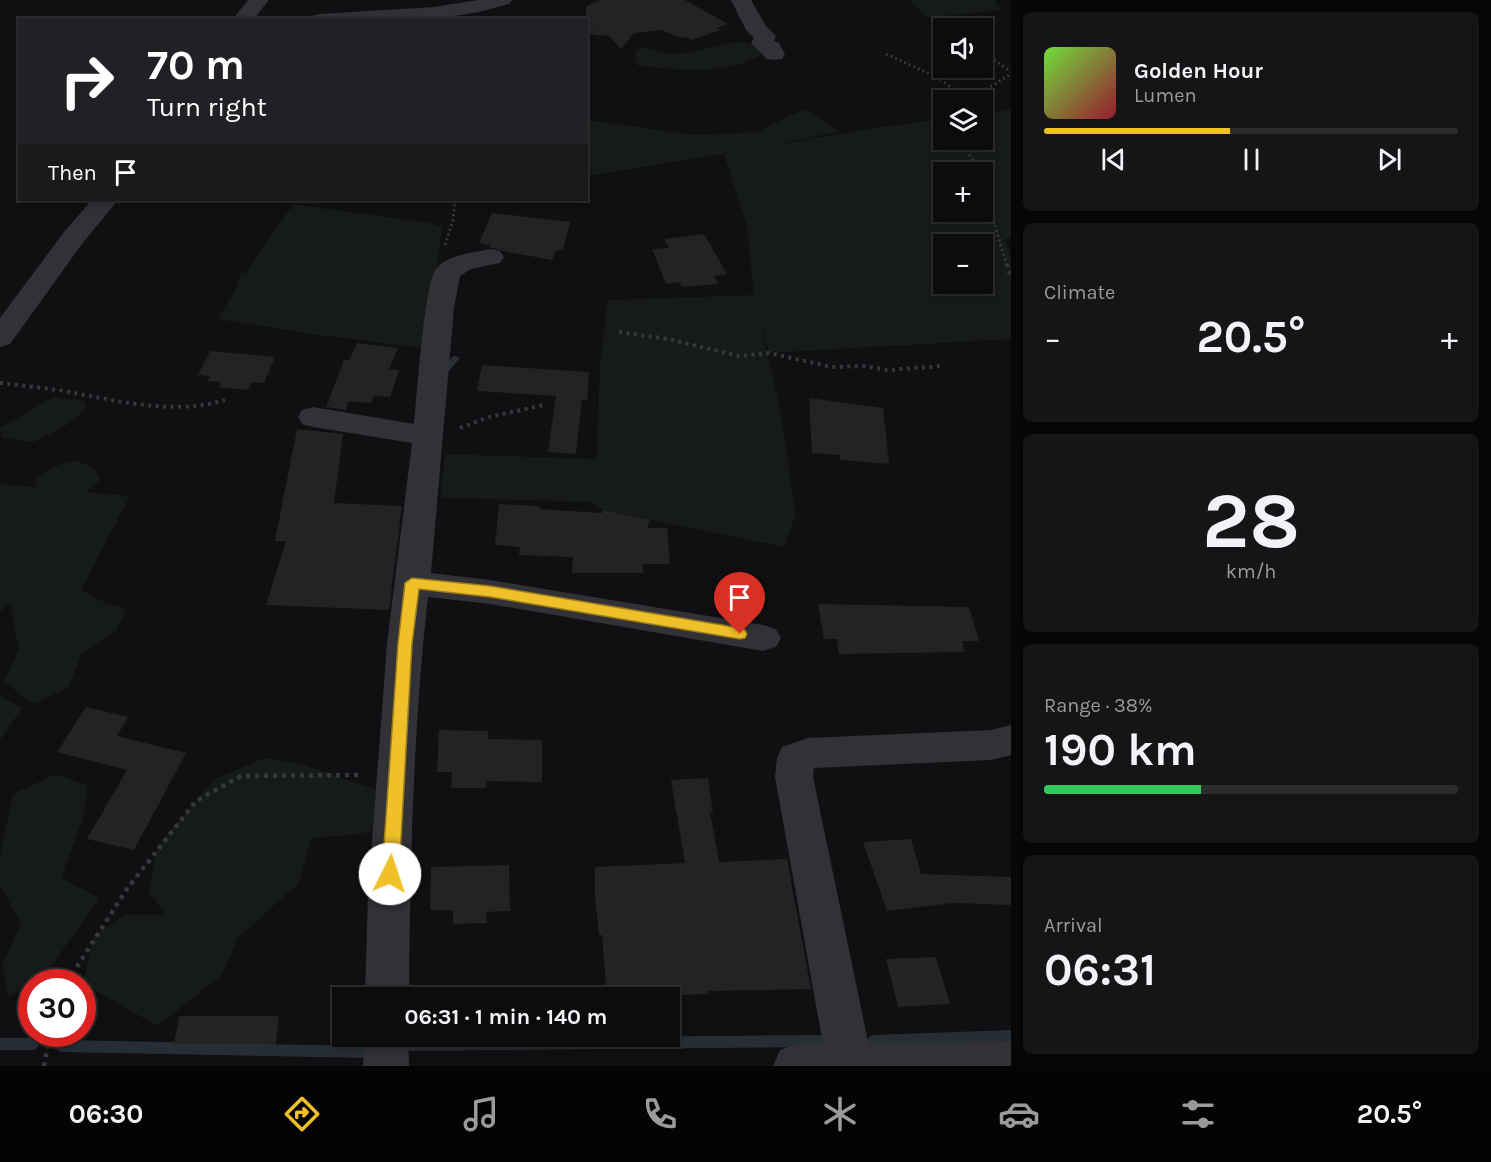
<!DOCTYPE html>
<meta charset="utf-8">
<style>
body{margin:0;font-family:Karla,sans-serif;background:#151416;color:#f1f3f6;height:100vh;display:flex;flex-direction:column;font-size:22px;white-space:nowrap}
*{box-sizing:border-box;margin:0}
p{font-size:20px;color:#9a9b9d}
.icon{flex:none;width:33px;height:33px;fill:none;stroke:currentColor;stroke-width:2;stroke-linecap:round;stroke-linejoin:round}
.map{position:relative;flex:1;overflow:hidden}
.side{display:flex;flex-direction:column;gap:12px;padding:12px;background:#070607;width:480px}
.side>*{flex:none}
.hud{position:absolute;left:18px;top:18px;width:570px;height:183px;border-radius:0px;box-shadow:0 3px 9px #0003,0 0 0 2px #2c2b2e;background:#202124;color:#fff;overflow:hidden}
.buttons{position:absolute;left:933px;top:18px;display:grid;gap:12px}
.buttons a{display:grid;place-items:center;width:60px;height:60px;border-radius:0px;background:#0c0b0d;box-shadow:0 3px 9px #0003,0 0 0 2px #2c2b2e;font-size:30px}
.speed{position:absolute;left:18px;top:969px;display:flex;gap:12px;font-size:30px;font-weight:700;text-align:center}
.speed>*{display:grid;place-content:center;width:78px;height:78px;border-radius:50%;background:#0c0b0d;box-shadow:0 3px 9px #0003,0 0 0 2px #2c2b2e;line-height:1}
.speed .limit{border:9px solid #d22;background:#fff;color:#111}
.pin{position:absolute;display:grid;place-items:center;width:51px;height:51px;color:#fff;margin:-62px -26px;border-radius:50% 50% 50% 0;rotate:-45deg;box-shadow:0 0 6px #0007}
.pin .icon{rotate:45deg}
.me{position:absolute;width:66px;margin:-33px;rotate:4deg;stroke-linejoin:round;filter:drop-shadow(0 0 4px #0008)}
.turn{display:flex;align-items:center;gap:21px;height:126px;padding:0 30px;font-size:27px}
.turn .icon{width:78px;height:78px;stroke-width:2.5}
.turn b{display:block;font-size:42px;line-height:51px}
.then{display:flex;align-items:center;height:57px;padding:0 30px;background:#0003;gap:12px;font-size:22px}
.big{font-size:45px;font-weight:700;line-height:1.1}
.side .card{flex:1;display:flex;flex-direction:column;justify-content:center;gap:9px;min-width:0;padding:0 21px;border-radius:9px;background:#151416}
.side .dial{align-items:center;gap:0}
.dial b{font-size:78px;line-height:1}
.song{display:flex;align-items:center;gap:18px}
.cover{width:72px;height:72px;border-radius:9px;background:linear-gradient(135deg,hsl(100 70% 55%),hsl(350 70% 35%))}
.played{height:6px;border-radius:3px;background:linear-gradient(90deg,#efc029 45%,#2c2b2e 45%)}
.keys{display:flex;justify-content:space-around;direction:ltr}
.heat{display:flex;justify-content:space-between;align-items:center;font-size:33px;direction:ltr}
.charge{height:9px;border-radius:4px;background:linear-gradient(90deg,#34c759 38%,#2c2b2e 0)}
.trip{position:absolute;left:332px;top:987px;width:348px;height:60px;border-radius:0px;background:#0c0b0d;box-shadow:0 3px 9px #0003,0 0 0 2px #2c2b2e;font-weight:700;line-height:60px;text-align:center}
.menu{display:flex;height:96px;justify-content:space-around;align-items:center;background:#050405;color:#9a9b9d}
.menu .icon{width:42px;height:42px}
.menu .current{color:#efc029}
.menu b{font-size:27px;color:#f1f3f6}
main{display:flex;flex:1;min-height:0}
.map>svg:first-child{display:block}
.green{fill:#161b17;fill-rule:evenodd}
.lines{fill:none;stroke-linecap:round;stroke-linejoin:round}
.stream{fill:#262d34;fill-rule:evenodd}
.building{fill:#232225}
.path-far2{stroke:#37383d;stroke-width:3;stroke-dasharray:2 3;stroke-linecap:butt}
.path-far1{stroke:#37383d;stroke-width:4;stroke-dasharray:3 4.5;stroke-linecap:butt}
.path{stroke:#37383d;stroke-width:4.5;stroke-dasharray:4 5;stroke-linecap:butt}
.minor{fill:#313136;fill-rule:evenodd}
.route{fill:#efc029;stroke:#9b7d1b;stroke-width:1.5}
</style>
<main>
<div class="map">
<svg width="1011" height="1066" viewBox="0 0 1011 1066">
<rect width="100%" height="100%" fill="#100f11"/>
<path class="green" d="M910,0H994L1002,10L927,18Z
M738,42L753,44L763,54C724,76 680,70 638,66L634,53C645,42 656,52 668,53C691,55 715,45 738,42Z
M804,109L841,131L775,145L867,129L943,119L944,140H982L983,113L1011,109V238L1006,239L1011,256V339L769,353L759,317L779,404L796,514L784,547L603,510L592,502L440,498L445,454L597,459L600,364L608,300L754,295L747,225L724,154L587,176V120L696,135L757,132ZM944,172H982V212H944ZM944,244H982V284H944Z
M293,204L430,223L442,227L427,349L312,334L217,319L235,291L241,273L247,272Z
M53,397L84,401L87,408L64,427L33,442L2,438L0,428Z
M75,460L95,469L100,480L86,492L130,496L81,590L99,600L126,609L116,631L81,655L69,687L34,704L4,682L19,649L10,604L0,611V484L35,487L36,477L58,465Z
M0,696L22,708L0,740Z
M264,758L299,763L379,791L381,830L352,835L311,838L299,883L238,938L222,975L157,1026L83,983L94,935L125,915H167L149,893L157,846L215,779Z
M56,774L88,786L83,818L61,878L99,898L44,977L9,997L2,966L21,923L0,886V856L13,794Z"/>
<g class="lines">
<path class="stream" d="M453,356H456L460,358L445,376H439L438,374L439,372Z
M1011,1030V1042L873,1047L869,1045L867,1041L869,1037L873,1035Z
M826,1035L830,1037L832,1041L830,1045L826,1047L404,1051L400,1049L398,1045L400,1041L404,1039Z
M0,1038H33L37,1040L39,1044L37,1048L33,1050H0Z
M61,1040L363,1046L367,1048L369,1052L367,1056L363,1058L61,1052L57,1050L55,1046L57,1042Z"/>
</g>
<path class="building" d="M600,0H685L728,24L717,28L721,30L691,40L686,37L680,38L662,30L634,33L621,49L609,36L586,34V6Z
M492,213L570,222L563,250H556L552,260L503,251L489,247L491,245L479,243Z
M704,234L727,274L714,276L718,284L682,287L679,282L666,284L652,249L669,248L664,239Z
M357,343L398,348L389,369L399,370L390,397L374,396L371,403L348,401L346,410L326,407L344,360H349Z
M210,351L275,357L264,383L252,382L248,390L219,387L221,382L207,381L210,376L198,375Z
M482,365L589,372L587,400H582L576,454L548,452L556,396L477,391Z
M809,398L883,408L889,464L840,460V455L812,453Z
M297,429L343,434L334,503L402,506L389,610L266,605L286,541H275Z
M499,504L540,506V509L602,513L603,510L650,520L647,528H667L670,564H643V573H572L573,557L519,555L520,547L495,545Z
M818,604L969,607L979,641H962L965,652L839,654L837,639H824Z
M86,707L128,717L117,736L186,753L134,850L87,839L127,770L57,752Z
M439,730L488,731V739L542,740V782L487,781L486,788H451L452,772H437Z
M708,778L713,812H710L719,862L787,859L811,989L708,991L709,994L607,998L602,935H599L595,898V867L685,863L671,780Z
M911,839L921,874L1011,877V905L953,903L887,911L863,842Z
M509,865L510,911L486,912L487,923L453,924V910H430L431,867Z
M936,957L950,1004L898,1007L886,959Z
M179,1016H279L276,1044H174Z"/>
<g class="lines">
<path class="path-far2" d="M944,22L953,28
M982,51L1011,72
M886,54L939,78L967,100
M969,100L1011,74
M964,146L980,172
M982,182L1007,266
M445,245L453,220L455,200"/>
<path class="path-far1" d="M1007,264L1011,278
M619,332L668,339L739,356L769,353L832,367L864,366L887,370L943,366
M0,383C24,386 50,388 74,393C124,402 175,415 225,400
M460,428L489,417L544,405"/>
<path class="path" d="M67,982L127,889L196,801L241,776L361,775
M44,1066L50,1034"/>
<path class="minor" d="M248,0H269L253,20H232Z
M478,0H512L509,4L479,12L429,20H309L312,16L319,14L434,7Z
M731,0H751L766,26L776,36L774,41L779,43L785,54L782,59L774,60L766,59C762,52 756,49 751,43L754,38L746,30Z
M92,200H118L82,244L10,344L0,347V318L64,232Z
M491,249L500,251L504,257L500,263L471,269L460,276L454,308L431,573L490,580L763,625L776,629L781,638L776,647L763,651L490,604L428,597C413,730 410,864 409,998H365L368,894L387,644L412,443L313,427L302,424L298,417L302,410L313,407L414,424C417,398 424,284 436,269C448,254 473,253 491,249Z
M1011,725V755L991,760L814,768L813,777L869,1046L874,1044L1011,1042V1066H773L780,1050L796,1044H823L775,777L777,758L782,747L808,738L991,730Z
M364,1036H408L409,1066H363Z"/>
</g>
<path class="route" d="M412,578L490,586L740,628L745,630L747,634L745,638L740,639L490,597L419,589L412,644L399,874L396,879L390,881L384,879L382,874L398,644L405,583Z"/>
</svg>
<div class="buttons">
<a><svg class="icon" aria-label="sound" viewBox="0 0 24 24"><path d="M4 9h4l5-4v14l-5-4H4zM17 9q2 3 0 6"/></svg></a>
<a><svg class="icon" aria-label="layers" viewBox="0 0 24 24"><path d="M12 4l9 5-9 5-9-5zM3 14l9 5 9-5"/></svg></a>
<a>+</a>
<a>−</a>
</div>
<div class="speed"><div class="limit">30</div></div>
<div class="pin" style="left:740px;top:634px;background:#d93025"><svg class="icon" aria-label="arrive" viewBox="0 0 24 24"><path d="M6 21V4h12l-3 4 3 4H6"/></svg></div>
<svg class="me" style="left:390px;top:874px" viewBox="-20 -20 40 40"><circle r="19" fill="#fff"/><path d="M0-13L10 11 0 6-10 11z" fill="#efc029"/></svg>
<div class="trip">06:31 · 1 min · 140 m</div>
<div class="hud">
<div class="turn"><svg class="icon" aria-label="right" viewBox="0 0 24 24"><path d="M7 20v-9h11M14 6l5 5-5 5"/></svg><div><b>70 m</b>Turn right</div></div>
<div class="then">Then<svg class="icon" aria-label="arrive" viewBox="0 0 24 24"><path d="M6 21V4h12l-3 4 3 4H6"/></svg></div>
</div>
</div>
<section class="side">
<div class="card">
<div class="song"><i class="cover"></i><div><b>Golden Hour</b><p>Lumen</p></div></div>
<div class="played"></div>
<div class="keys"><svg class="icon" aria-label="previous" viewBox="0 0 24 24"><path d="M18 5L8 12l10 7zM5 5v14"/></svg><svg class="icon" aria-label="pause" viewBox="0 0 24 24"><path d="M8 5v14M16 5v14"/></svg><svg class="icon" aria-label="next" viewBox="0 0 24 24"><path d="M6 5l10 7-10 7zM19 5v14"/></svg></div>
</div>
<div class="card"><p>Climate</p>
<div class="heat"><a>−</a><b class="big">20.5°</b><a>+</a></div>
</div>
<div class="card dial"><b>28</b><p>km/h</p></div>
<div class="card"><p>Range · 38%</p><b class="big">190 km</b><div class="charge"></div></div>
<div class="card"><p>Arrival</p><b class="big">06:31</b></div>
</section>
</main>
<nav class="menu">
<b>06:30</b>
<svg class="icon current" aria-label="directions" viewBox="0 0 24 24"><path d="M12 3l9 9-9 9-9-9zM9 14v-3h6M13 9l2 2-2 2"/></svg>
<svg class="icon" aria-label="music" viewBox="0 0 24 24"><path d="M9 18V5l10-2v13"/><circle cx="6" cy="18" r="3"/><circle cx="16" cy="16" r="3"/></svg>
<svg class="icon" aria-label="phone" viewBox="0 0 24 24"><path d="M5 4h4l2 5-3 2q2 4 5 5l2-3 5 2v4C11 20 4 13 5 4z"/></svg>
<svg class="icon" aria-label="climate" viewBox="0 0 24 24"><path d="M12 3v18M4 7l16 10M4 17L20 7"/></svg>
<svg class="icon" aria-label="car" viewBox="0 0 24 24"><path d="M5 17H2v-5l4-1 3-4h7l3 4 3 1v5h-3M9 17h6M6 11h13"/><circle cx="7" cy="17" r="2"/><circle cx="17" cy="17" r="2"/></svg>
<svg class="icon" aria-label="filters" viewBox="0 0 24 24"><path d="M4 7h16M4 17h16"/><circle cx="9" cy="7" r="2"/><circle cx="15" cy="17" r="2"/></svg>
<b>20.5°</b>
</nav>
